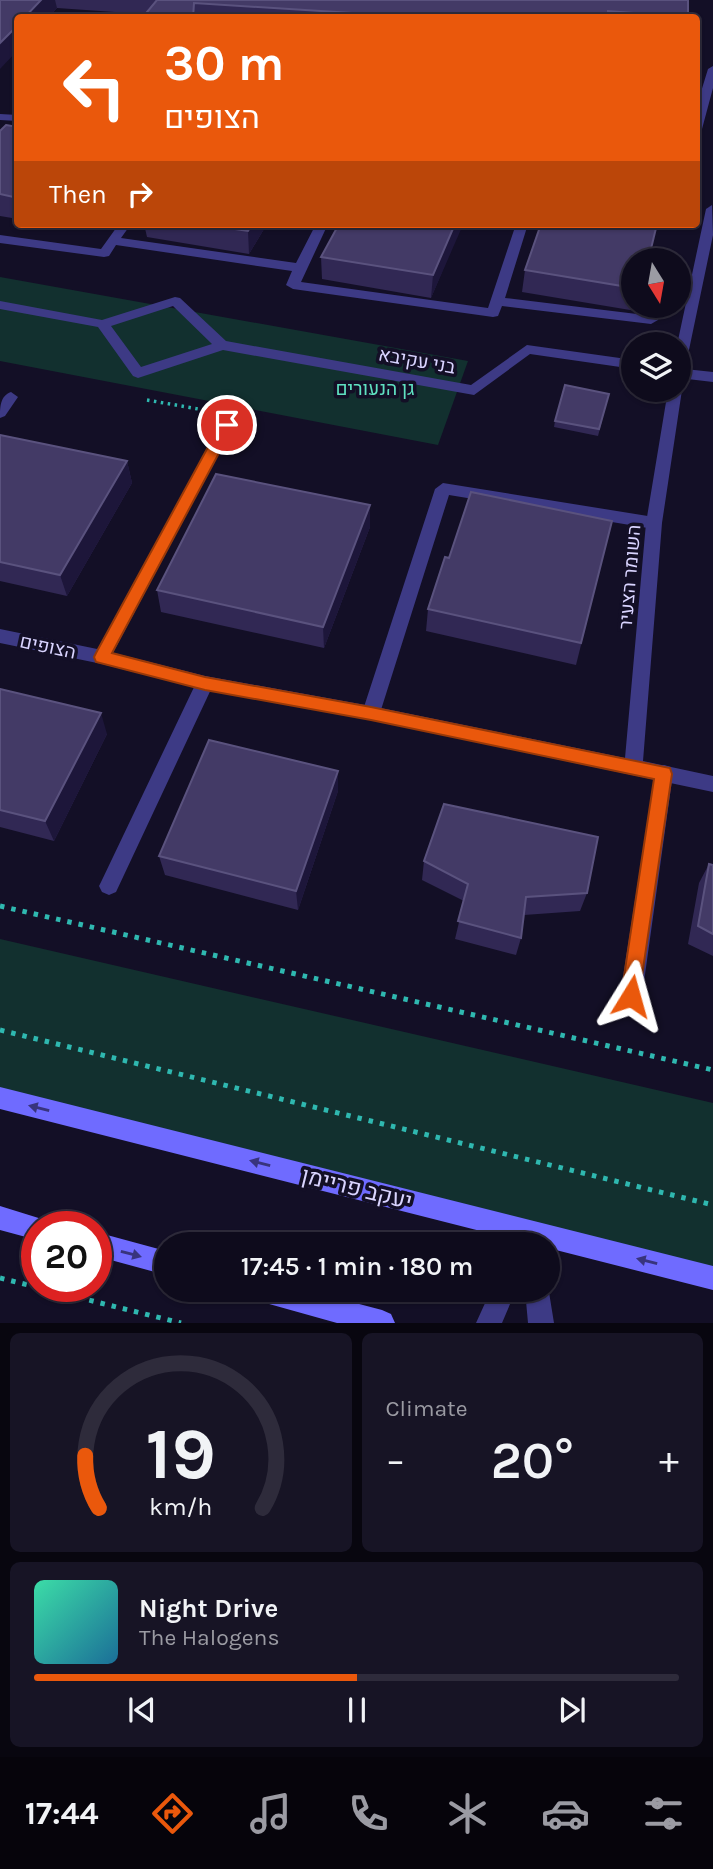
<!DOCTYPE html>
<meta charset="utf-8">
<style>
body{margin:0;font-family:Karla,Heebo,sans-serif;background:#171425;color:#f1f3f6;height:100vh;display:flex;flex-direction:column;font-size:26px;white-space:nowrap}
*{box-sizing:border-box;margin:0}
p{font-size:23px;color:#9b9ba3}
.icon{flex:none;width:38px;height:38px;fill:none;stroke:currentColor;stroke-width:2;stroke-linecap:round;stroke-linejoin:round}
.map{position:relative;height:1323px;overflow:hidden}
.drawer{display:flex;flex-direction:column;gap:10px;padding:10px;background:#08060f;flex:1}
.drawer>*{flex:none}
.hud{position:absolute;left:14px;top:14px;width:686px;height:214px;border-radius:7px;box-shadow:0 2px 5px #0004,0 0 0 2px #2e2b3b;background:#ea580c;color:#fff;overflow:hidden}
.needle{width:46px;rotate:169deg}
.fabs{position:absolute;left:621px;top:248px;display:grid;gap:14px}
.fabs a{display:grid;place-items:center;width:70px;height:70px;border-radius:50%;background:#0e0b1c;box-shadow:0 2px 5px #0004,0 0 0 2px #2e2b3b;font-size:35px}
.speed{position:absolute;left:21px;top:1211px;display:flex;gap:14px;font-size:35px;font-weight:700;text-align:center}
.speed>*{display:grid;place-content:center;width:91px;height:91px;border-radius:50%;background:#0e0b1c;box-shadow:0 2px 5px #0004,0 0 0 2px #2e2b3b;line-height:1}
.speed .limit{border:10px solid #d22;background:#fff;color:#111}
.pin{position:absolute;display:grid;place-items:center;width:60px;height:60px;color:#fff;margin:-30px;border:4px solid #fff;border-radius:50%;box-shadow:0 2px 7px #0007}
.me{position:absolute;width:77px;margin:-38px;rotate:8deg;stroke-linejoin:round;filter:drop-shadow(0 0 5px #0008)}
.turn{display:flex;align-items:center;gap:24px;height:147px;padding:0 35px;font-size:32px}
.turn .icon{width:91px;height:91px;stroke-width:2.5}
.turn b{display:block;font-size:49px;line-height:60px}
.then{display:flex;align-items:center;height:66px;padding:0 35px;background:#0003;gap:14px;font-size:26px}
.big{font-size:52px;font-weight:600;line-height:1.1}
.drawer .widget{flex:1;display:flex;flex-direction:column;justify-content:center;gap:10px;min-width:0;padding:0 24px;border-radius:10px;background:#171425}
.drawer .dial{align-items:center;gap:0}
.dial svg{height:182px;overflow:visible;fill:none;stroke:#2e2b3b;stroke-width:7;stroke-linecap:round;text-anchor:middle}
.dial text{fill:#f1f3f6;stroke:none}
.song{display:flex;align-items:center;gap:21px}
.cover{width:84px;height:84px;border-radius:10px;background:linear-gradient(135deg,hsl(160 70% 55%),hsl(200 70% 35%))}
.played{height:7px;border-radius:4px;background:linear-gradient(90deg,#ea580c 50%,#2e2b3b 50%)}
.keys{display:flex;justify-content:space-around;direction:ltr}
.heat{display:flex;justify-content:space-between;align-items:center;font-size:38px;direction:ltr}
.drawer .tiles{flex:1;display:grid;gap:10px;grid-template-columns:1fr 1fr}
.widget:last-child{grid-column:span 2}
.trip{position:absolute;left:154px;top:1232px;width:406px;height:70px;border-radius:35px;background:#0e0b1c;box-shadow:0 2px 5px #0004,0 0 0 2px #2e2b3b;font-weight:600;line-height:70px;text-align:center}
.menu{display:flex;height:112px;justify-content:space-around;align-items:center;background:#06040b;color:#9b9ba3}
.menu .icon{width:49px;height:49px}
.menu .active{color:#ea580c}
.menu b{font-size:32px;color:#f1f3f6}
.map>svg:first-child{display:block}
.green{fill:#12302f}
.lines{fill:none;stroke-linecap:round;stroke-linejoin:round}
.path-far1{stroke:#2fb8b0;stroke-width:3.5;stroke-dasharray:2.5 4.5;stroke-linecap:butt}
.path{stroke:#2fb8b0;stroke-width:5;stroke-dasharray:4.5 7;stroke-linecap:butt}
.lane{fill:#3d3a85;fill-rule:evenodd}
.street{fill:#3d3a85;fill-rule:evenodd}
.secondary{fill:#6f6bff;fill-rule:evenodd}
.wall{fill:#312854}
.shaded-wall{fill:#1d163a}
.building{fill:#433a66;stroke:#5a527e;stroke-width:2}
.oneway{fill:#38347d}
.route{fill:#ea580c;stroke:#983908;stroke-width:2}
.labels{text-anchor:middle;stroke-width:7;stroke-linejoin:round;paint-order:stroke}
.street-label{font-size:19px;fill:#d9d4ff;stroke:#130f26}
.park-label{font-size:19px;fill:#5fe0c0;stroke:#130f26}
.near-street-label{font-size:23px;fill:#d9d4ff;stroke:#130f26}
</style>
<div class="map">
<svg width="713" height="1323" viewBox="0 0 713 1323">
<rect width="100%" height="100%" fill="#130f26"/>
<path class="green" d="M0,277L468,361L438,445L0,361Z
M0,939L713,1103V1278L0,1098Z"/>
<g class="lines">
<path class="path-far1" d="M147,400L204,410"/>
<path class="path" d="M0,906L713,1070
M0,1030L713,1205
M0,1278L181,1323"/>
<path class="lane" d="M119,224H131L121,238L296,263L316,224H328L301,282L488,308L516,224H528L505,298L645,315L646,306H660L658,320L651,324L502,306L498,316L493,317L293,289L286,285L292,271L116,245L109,256L104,257L0,243V235L101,249Z
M11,392L18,397L5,416L0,418C0,407 0,396 11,392Z
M227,420L234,425L108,662H96L93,657L96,652L220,425Z
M443,483L654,517L662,523L654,529L449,495L380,713L377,718L371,720L365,718L362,713L435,489Z
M205,676L211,678L214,683L116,892L109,895L102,892L99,886L102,880L196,683L199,678Z
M664,765L671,767L673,773L642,996L639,1003L631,1006L623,1003L620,996L655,773L657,767Z"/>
<path class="street" d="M713,66V88L702,129L696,132V108L708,69Z
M0,114L18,115V121L0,120Z
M712,205L713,235L685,369L713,372V382L679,378V345H677L706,209Z
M175,297L180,298L226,341L471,385L527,345L634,360V369L530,354L474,395L223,350L138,378L133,376L98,327L0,309V301L102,320ZM173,306L212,344L141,367L111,326Z
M679,386L682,390L662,523L643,761L713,776V792L371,720L205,690L102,664L0,643V629L102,650L205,676L371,706L625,758L646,523L668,390H679Z
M548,1286L554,1323H528L525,1290H548Z
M491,1290H516L502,1323H476Z"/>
<path class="secondary" d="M0,1087L713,1266V1290L548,1248V1244H532L0,1109Z
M0,1206L45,1220L48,1227H37V1240L0,1230Z
M96,1232L166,1251V1275L96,1256Z
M250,1290H306L382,1310L391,1314L395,1323H337L262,1302L253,1299Z"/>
</g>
<path class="wall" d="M0,0H688V18H142L143,16L129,15V13L57,8L48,18H18Z
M18,127V219L0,216V131Z
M144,224H267L249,254L147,237Z
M339,224H462L431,298L322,279L321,257Z
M634,261V306H637L636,311L522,292L525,270Z
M609,394L598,436L554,427L555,421Z
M0,435L127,461L132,483L67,596L0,581Z
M612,521L576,665L426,631L428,609L449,558Z
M370,527L324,648L161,612L157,590Z
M0,689L107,734L54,841L0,827Z
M338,771V791L298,910L165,875L159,856Z
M424,861L587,893L580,911L524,915L521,938L516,955L455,939L464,901L422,880Z
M709,864L713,865V956L688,944L699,883Z"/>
<path class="shaded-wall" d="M41,0H55L57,8L48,18H24Z
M18,25V50L0,69V43Z
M252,224H267L249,254L248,231Z
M455,224H462V227L431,298L433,275Z
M127,461L132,483L67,596L60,575Z
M370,505V527L324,648L323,627Z
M101,713L107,734L54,841L45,821Z
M338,771V791L298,910L296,891Z"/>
<path class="building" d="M0,0H41L24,18H18V25L0,43Z
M157,0H688V17L608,11V18H431L194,3L193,18H142Z
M6,125L18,127V198L0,194V131Z
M201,224H252L248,231Z
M339,224H455L433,275L321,257Z
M541,224H657L648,261H634V288L525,270Z
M565,385L609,394L599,429L555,421Z
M0,435L127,461L60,575L0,562Z
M216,474L370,505L323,627L157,590Z
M471,492L612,521L581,643L428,609L445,557L449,558Z
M0,689L101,713L45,821L0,810Z
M209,740L338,771L296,891L159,856Z
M444,804L598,837L587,893L526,897L521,938L458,921L468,884L424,861Z
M709,864L713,865V934L698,926Z"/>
<defs><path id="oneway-solid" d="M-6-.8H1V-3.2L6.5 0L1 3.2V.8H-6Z" transform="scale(1.75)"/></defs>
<g class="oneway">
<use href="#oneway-solid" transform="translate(39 1108) rotate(-166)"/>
<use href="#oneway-solid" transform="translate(260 1163) rotate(-166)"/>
<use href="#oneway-solid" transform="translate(131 1254) rotate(15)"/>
<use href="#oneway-solid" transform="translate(647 1261) rotate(-166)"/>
</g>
<path class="route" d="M227,420L234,425L112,653L205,677L371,707L670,768L672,774L638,1003L631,1005L624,1003L621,996L654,779L371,720L205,690L96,662L94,657L96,653L220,425Z"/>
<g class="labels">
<g class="street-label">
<text transform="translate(417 360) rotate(10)" y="7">בני עקיבא</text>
<text transform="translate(629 577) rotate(-85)" y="7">השומר הצעיר</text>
<text transform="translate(48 646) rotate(12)" y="7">הצופים</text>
</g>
<g class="park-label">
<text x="375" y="395">גן הנעורים</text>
</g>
<g class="near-street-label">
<text transform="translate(357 1188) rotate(14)" y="8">יעקב פריימן</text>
</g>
</g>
</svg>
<div class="fabs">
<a><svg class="needle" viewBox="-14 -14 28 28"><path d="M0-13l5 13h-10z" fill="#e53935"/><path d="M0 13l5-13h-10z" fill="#9b9ba3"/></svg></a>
<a><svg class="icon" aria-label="layers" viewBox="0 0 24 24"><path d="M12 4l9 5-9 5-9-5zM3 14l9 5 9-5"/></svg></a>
</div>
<div class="speed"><div class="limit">20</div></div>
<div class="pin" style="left:227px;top:425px;background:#d93025"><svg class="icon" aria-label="arrive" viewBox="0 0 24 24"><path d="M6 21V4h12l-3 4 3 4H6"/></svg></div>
<svg class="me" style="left:631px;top:996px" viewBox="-20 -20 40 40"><path d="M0-17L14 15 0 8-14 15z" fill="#ea580c" stroke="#fff" stroke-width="4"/></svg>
<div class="trip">17:45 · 1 min · 180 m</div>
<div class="hud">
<div class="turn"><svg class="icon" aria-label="left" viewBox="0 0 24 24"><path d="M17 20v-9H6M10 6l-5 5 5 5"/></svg><div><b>30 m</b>הצופים</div></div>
<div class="then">Then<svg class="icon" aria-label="right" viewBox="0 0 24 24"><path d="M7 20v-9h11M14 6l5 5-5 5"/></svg></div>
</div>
</div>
<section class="drawer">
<div class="tiles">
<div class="widget dial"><svg viewBox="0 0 100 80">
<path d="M14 69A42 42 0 1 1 86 69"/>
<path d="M14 69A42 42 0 0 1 8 46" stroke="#ea580c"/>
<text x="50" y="56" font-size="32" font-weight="700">19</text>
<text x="50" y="72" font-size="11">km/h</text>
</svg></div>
<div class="widget"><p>Climate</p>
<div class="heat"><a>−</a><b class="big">20°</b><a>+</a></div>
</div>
<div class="widget">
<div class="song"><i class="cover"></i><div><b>Night Drive</b><p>The Halogens</p></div></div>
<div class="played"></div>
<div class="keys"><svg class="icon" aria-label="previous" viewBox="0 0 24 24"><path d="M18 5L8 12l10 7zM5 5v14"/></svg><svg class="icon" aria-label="pause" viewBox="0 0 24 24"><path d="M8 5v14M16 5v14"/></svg><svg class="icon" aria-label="next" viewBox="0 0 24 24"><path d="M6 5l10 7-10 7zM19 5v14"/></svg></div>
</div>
</div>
</section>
<nav class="menu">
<b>17:44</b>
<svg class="icon active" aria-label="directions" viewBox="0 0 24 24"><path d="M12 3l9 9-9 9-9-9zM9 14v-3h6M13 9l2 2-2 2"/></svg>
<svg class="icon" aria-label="music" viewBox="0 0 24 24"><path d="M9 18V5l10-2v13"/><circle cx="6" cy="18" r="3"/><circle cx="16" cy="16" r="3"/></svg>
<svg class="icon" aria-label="phone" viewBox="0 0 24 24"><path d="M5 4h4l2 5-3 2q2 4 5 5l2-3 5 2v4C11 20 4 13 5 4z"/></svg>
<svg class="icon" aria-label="climate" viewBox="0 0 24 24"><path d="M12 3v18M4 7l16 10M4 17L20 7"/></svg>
<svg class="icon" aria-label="car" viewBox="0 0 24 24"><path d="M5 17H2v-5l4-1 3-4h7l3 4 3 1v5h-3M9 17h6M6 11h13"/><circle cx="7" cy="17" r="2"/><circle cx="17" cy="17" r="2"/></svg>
<svg class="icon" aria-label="filters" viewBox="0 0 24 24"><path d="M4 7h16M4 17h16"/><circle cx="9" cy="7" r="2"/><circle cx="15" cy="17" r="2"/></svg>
</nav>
